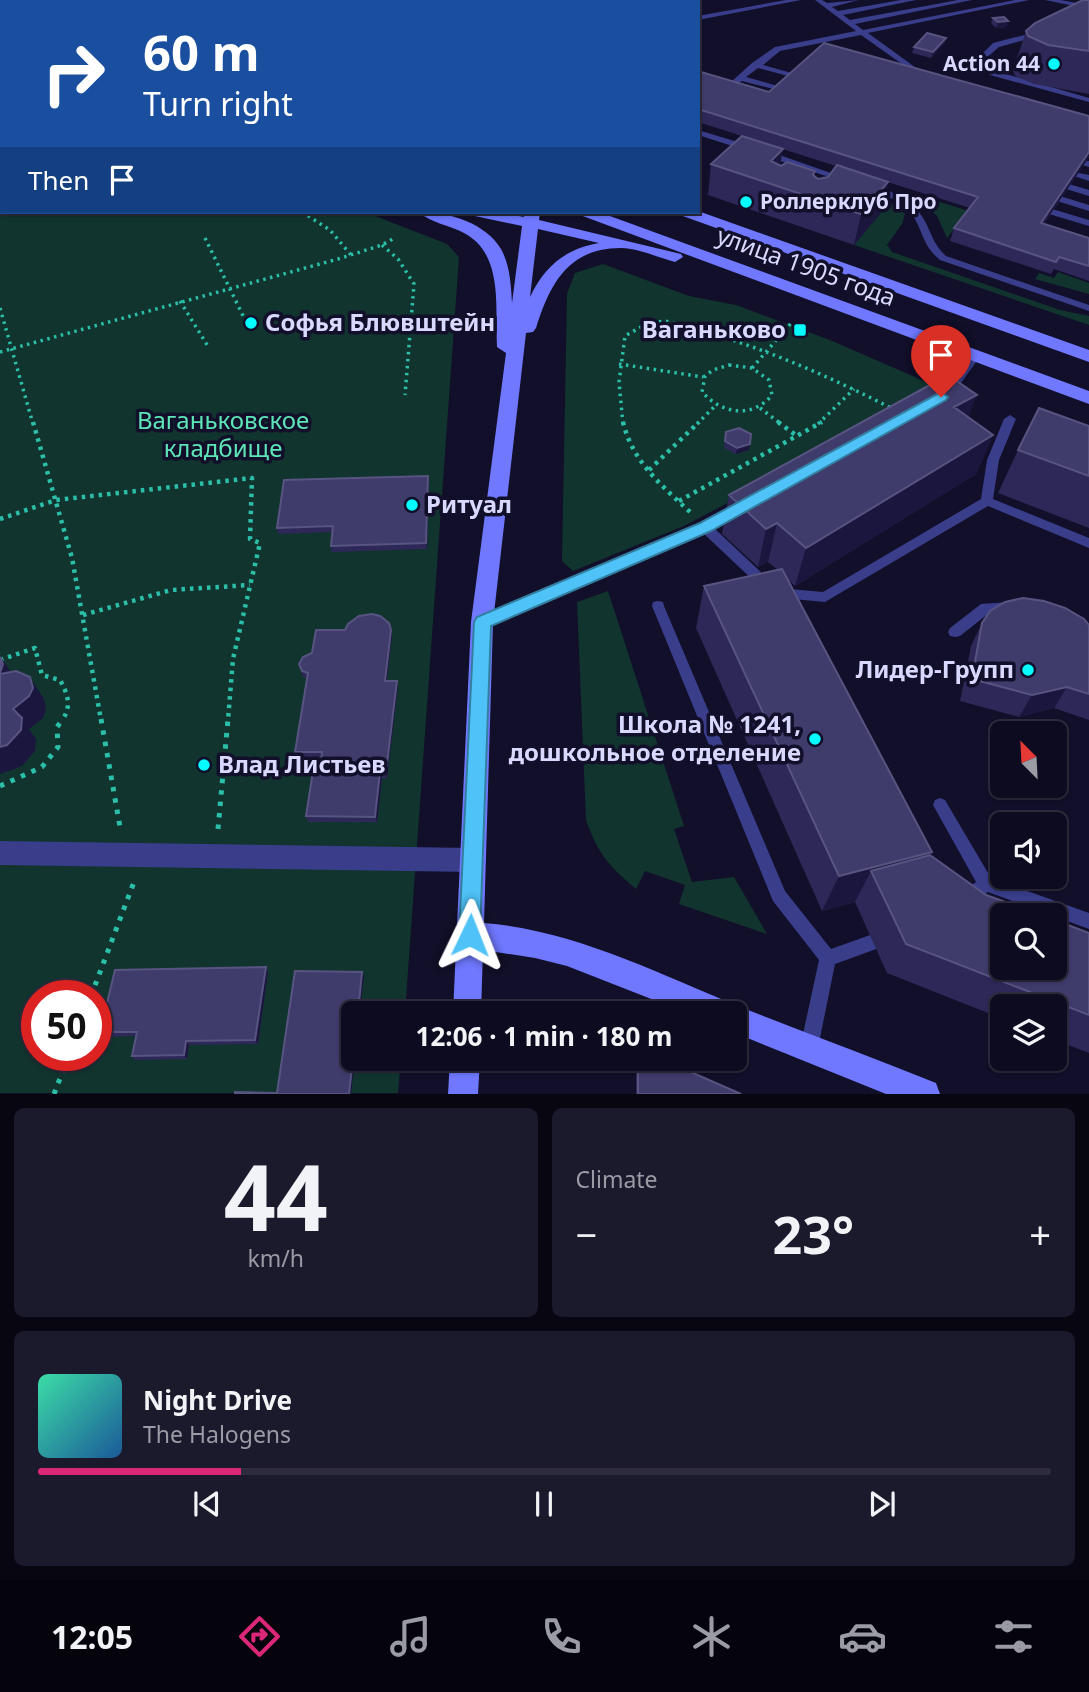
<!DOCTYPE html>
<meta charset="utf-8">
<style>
body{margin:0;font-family:"Noto Sans",sans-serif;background:#1b192c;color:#f1f3f6;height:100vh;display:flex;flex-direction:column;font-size:26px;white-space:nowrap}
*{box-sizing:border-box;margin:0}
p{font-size:23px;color:#9a9ba4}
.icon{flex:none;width:38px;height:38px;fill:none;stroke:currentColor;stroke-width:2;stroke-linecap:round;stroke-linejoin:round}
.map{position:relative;height:1094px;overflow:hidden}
.panel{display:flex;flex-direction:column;gap:14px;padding:14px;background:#070611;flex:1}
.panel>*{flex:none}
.hud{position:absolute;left:0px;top:0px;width:700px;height:214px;box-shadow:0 2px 5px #0004,0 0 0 2px #2d2b3d;background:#1a4fa0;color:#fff;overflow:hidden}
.needle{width:46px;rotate:336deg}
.fabs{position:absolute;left:990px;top:721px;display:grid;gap:14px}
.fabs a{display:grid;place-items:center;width:77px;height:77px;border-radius:10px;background:#0d0b1f;box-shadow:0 2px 5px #0004,0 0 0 2px #2d2b3d;font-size:35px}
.speed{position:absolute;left:21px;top:980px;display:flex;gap:14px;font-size:35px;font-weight:700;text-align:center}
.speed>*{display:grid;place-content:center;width:91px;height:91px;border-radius:50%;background:#0d0b1f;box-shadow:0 2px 5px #0004,0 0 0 2px #2d2b3d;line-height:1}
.speed .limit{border:10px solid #d22;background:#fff;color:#111}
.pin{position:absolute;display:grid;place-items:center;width:60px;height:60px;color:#fff;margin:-72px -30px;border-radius:50% 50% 50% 0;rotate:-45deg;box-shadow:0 0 7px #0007}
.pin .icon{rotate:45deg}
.me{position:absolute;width:77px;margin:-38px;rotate:2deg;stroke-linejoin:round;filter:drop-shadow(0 0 5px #0008)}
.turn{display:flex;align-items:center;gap:24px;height:147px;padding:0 28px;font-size:32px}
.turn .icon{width:91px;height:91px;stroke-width:2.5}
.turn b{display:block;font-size:49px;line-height:60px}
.then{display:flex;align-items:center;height:66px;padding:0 28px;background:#0003;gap:14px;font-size:26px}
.big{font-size:52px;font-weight:700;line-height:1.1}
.panel .tile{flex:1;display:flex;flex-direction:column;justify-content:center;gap:10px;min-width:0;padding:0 24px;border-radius:10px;background:#1b192c}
.panel .dial{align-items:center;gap:0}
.dial b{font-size:91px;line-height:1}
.song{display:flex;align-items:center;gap:21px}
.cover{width:84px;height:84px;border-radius:10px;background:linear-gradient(135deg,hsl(160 70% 55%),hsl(210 70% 35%))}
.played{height:7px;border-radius:4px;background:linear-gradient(90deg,#db2777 20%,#2d2b3d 20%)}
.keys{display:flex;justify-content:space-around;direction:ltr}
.heat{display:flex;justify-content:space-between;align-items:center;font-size:38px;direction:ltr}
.panel .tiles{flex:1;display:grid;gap:14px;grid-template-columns:1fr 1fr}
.tile:last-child{grid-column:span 2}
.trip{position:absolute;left:341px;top:1001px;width:406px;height:70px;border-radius:10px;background:#0d0b1f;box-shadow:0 2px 5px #0004,0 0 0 2px #2d2b3d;font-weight:700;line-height:70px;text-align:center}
.dock{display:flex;height:112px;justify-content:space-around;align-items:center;background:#05040c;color:#9a9ba4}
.dock .icon{width:49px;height:49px}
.dock .on{color:#db2777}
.dock b{font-size:32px;color:#f1f3f6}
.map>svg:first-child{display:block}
.green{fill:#12342f;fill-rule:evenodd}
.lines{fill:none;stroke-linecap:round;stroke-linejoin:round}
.path-far2{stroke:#2bbfa9;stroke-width:3.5;stroke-dasharray:2.5 4.5;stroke-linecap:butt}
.path-far1{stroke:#2bbfa9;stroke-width:4.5;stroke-dasharray:3.5 5;stroke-linecap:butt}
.path{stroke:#2bbfa9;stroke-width:5;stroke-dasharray:4.5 7;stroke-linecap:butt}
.lane{fill:#393d8a;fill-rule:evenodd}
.street{fill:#393d8a;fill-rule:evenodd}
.secondary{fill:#6f78ff;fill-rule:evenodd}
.wall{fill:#2d2858}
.shaded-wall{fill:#1a163d}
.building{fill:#3f3b6a;stroke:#585481;stroke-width:2}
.route{fill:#4fc3f7;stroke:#337fa1;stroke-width:2}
.poi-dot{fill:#04fdff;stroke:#110f29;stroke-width:2.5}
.labels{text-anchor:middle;stroke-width:7;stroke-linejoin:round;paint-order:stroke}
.far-poi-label{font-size:21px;font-weight:bold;fill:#d9d8ff;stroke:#110f29;text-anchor:end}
.street-label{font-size:24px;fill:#d9d8ff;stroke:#110f29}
.poi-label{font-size:24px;font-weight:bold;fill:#d9d8ff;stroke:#110f29;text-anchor:start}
.park-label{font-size:24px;fill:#5ee5b7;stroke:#110f29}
</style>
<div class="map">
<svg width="1089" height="1094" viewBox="0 0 1089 1094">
<rect width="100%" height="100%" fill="#110f29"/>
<path class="green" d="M0,48L2,212H365L447,244L459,257L405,1013H354V1059H401L398,1093H0ZM37,996H96V1055H37Z
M914,194L969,211L947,238L937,216Z
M890,202L905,214L902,224L887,245L892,252L1060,310L1089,316V325L854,245Z
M603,264L689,296L736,305L830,340L931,384L892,416L684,526L573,571L562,561L567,294L575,273Z
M1058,272L1089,283V294L1035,279L1039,273L1054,278Z
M608,591L684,826L674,829L692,882L734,877L767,934L679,904L685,885L645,871L636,889C609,866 598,854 586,820L577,602Z"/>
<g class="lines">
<path class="path-far2" d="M302,212L330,230L351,255
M205,238L251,332
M382,245L398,259L414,284L405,395
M180,301L209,348
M0,308L33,424
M0,352L338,259L382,245L396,237
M619,364L703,377
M729,365L752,368L769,380L772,395C752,419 722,414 702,392L705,376L713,370Z
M752,368L793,321
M760,408L781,424
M623,424L619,382L625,336L648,323L665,321C744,339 823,373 895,410
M697,424L715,406
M818,424L854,389"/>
<path class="path-far1" d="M33,422L72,558L101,720
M623,422C632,461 662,486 690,512
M778,422L797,436
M649,470L699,422
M679,501L822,422
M0,519L56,500L252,478L250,539L260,543L233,659L228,720
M83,615L171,590L250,585
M0,660L35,648L42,675L60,680C68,694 72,707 62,720"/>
<path class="path" d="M101,719L120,827
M0,786L42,767L58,747L57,727L63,719
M218,829L228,719
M91,996L134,882
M54,1094L69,1055"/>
<path class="lane" d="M595,0H601V2H595Z
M786,0H801L698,20V16Z
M815,0H822L827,3L859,0L832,7L838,11L901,0H916L843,15L850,20L958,0H972L855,24L863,30L1015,0H1029L868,33L919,70V74H916L861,35L780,51L763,65L799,75V79L758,68L746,77L785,88V92L742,81L732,87L698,77V72L731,82L752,63L775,47L856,31Z
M1045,0H1060L1089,5V9Z
M1040,31H1043V35L999,47L983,61L996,71L1089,98V102L990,75L975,61L993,43Z
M698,130L751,146L752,148L748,151L698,135Z
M762,151H768L848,179L841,181L762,155Z
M1082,161H1089V167L1082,165Z
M1074,172L1089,175V181L1074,176Z
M1069,184L1089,190V196L1066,189L1065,187Z
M872,185C895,192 915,201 926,223C932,236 935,246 946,256L1089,305V311L940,260C922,245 924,233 913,216C903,201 885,195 869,190V186Z
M1060,196L1089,205V211L1057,201V197Z
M1052,209L1089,220V226L1049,214L1047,212Z
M975,353L980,356L979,358L958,387H950L949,385L950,383L971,354Z
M1010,415L1016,419L999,460L993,499L1089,538V548L988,506L825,602L771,597L703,533L487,626H477L476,622L477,618L701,524L738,505L744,509L742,512L714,528L778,588L823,592L981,499L987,460L1004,419Z
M658,601L663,602L664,606L785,891L831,949L873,934L879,936L881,942L879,948L835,964L818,1048L815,1054L809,1057L803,1054L800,1048L819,960L773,901L652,606L653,602Z
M1009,602L1014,603L1015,607L1014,611L989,613L960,636L955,637L950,636L948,632L950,628L981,604Z
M940,798L945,800L991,878L1089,913V929L988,892L967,906L961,903L959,898L961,893L976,882L933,805L935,800Z"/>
<path class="street" d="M0,841L473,848L482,851L486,860L482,869L473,872L0,865Z"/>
<path class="secondary" d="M13,0H25V2H13Z
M191,0H205L206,2H192Z
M253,0H266L267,2H254Z
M348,0H361L362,2H349Z
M591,0H613L590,2Z
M698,211L1089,350V362L680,215L677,212Z
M419,212C447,211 486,223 501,249C510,265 511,285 512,303L522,226L470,215L467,212H498L524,217V212H540L539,220L681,254L683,257L675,262C659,258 638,248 621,248C568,248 550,284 536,328L533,332L526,333L493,622L484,923C573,930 657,973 736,1005C802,1032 870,1056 936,1083L940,1094H886L735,1033V1013H687L567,966L535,958L483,950L481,1013H453L471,622L506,353L497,347C495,308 504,254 464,233C450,225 430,223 419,212ZM538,229L599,243C565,249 545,266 530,297Z
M577,212H599L1089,391V404L580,215Z
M450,1059H480L478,1094H448Z"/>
</g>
<path class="wall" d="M1089,0V94L1034,84L1015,76L1013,70L1026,31Z
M993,18L1007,27L996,28L991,23Z
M946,38L944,44L931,58L912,53L914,47Z
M698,71L769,92L1089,116V157L1044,224L1089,238V281L1054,269L1051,274L950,241L954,228L970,208L865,175L888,182L880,213L854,245L708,195L711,164L780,166L814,175L818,179L828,177L836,166L698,122Z
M968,417L993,435L976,474L795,586L787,579L932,852L930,855L986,895L1089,933V1053L1055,1040V1006H1003V1019L887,973L855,902L822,911L696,628L704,586L778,570L768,562L758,567L722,534L729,495Z
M1089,426V528L998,493L1018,450Z
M726,432L749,450L736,454L724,448Z
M428,476L427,549L332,552L331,546L333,532L278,534L277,528Z
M982,623L1089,625V720L1054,708L1019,717L960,701L971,646Z
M345,630L392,636L387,681L398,687L387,778H382L377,822H308L306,816L320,771L322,757H297L295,752L308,679L303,677L299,664L312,653Z
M266,967L268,972L258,1044L189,1045L187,1059L135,1060L132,1056L136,1036L104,1037L100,1032Z
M636,1059H661L741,1094H636Z"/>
<path class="shaded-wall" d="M1008,21L1007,27L996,28L998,22Z
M946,38L944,44L931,58L933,52Z
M783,149L778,179L771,161Z
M1089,152V157L1036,235L1041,223Z
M888,182L880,213L854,245L861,214Z
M977,395L962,434L954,407Z
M993,435L976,474L795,586L806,548Z
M750,444L749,450L736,454L737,448Z
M428,476L429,482L427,549L426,543Z
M777,523L768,562L758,567L766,529Z
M391,630L392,636L386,687L385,681Z
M1,657L15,679L0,675Z
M30,677L44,699L46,709L43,718L29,729L36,739L35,751L22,766L0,774V747L13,709Z
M397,681L398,687L387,778L386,772Z
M1067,687L1054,708L1019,717L1032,695Z
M380,772L382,778L377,822L375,817Z
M932,852L911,887L871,871L855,902L822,911L839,876Z
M266,967L268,972L258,1044L255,1040Z
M362,972L364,976L360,1013H358Z
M186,1041L189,1045L187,1059L184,1055Z
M354,1050V1059H355L351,1094H349Z"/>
<path class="building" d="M1083,0H1089V51L1048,45L1028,36L1026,31L1035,23Z
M1004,17L1008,21L998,22L993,18Z
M927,33L946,38L933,52L914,47Z
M824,43L1089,116V152L1041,223L1089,238V266L1059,257L1056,262L954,228L978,197L698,109V71L769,92Z
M742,136L783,149L771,161L781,166L787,162L815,171L813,175L818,179L828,177L837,165L888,182L861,214L711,164Z
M948,375L977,395L954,407L993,435L806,548L777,523L766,529L729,495Z
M1039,408L1089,426V476L1018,450Z
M739,428L751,434L750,444L737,448L725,441L726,432Z
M428,476L426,543L331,546L333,526L277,528L284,480Z
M782,569L932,852L839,876L704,586Z
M1023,598L1044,601L1065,608L1084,619L1089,625V694L1067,687L1032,695L972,679L982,623L990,611L1005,602Z
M372,614L380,616L389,623L391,630L385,681H397L386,772H380L375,817L306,816L313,771H320L322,752H295L308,673L302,671L299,664L303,657L312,653L316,630H345L348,624L359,616Z
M0,657L3,664L0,673Z
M16,671L30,677L33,688L29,696L13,709L22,718L21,730L7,745L0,747V674Z
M930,855L986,895L1041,915H1003V968H1055V920L1089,933V1015L906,944L871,871Z
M266,967L255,1040L186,1041L184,1055L132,1056L137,1032H100L115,970Z
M295,971L362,972L358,1013H354V1050L349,1094H235V1092L277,1093Z
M638,1059H661L741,1094H638Z"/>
<path class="route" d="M941,392L948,397L946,400L711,531L491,626L480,935L477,942L470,945L463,942L459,935L474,622L477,617L700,523Z"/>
<g class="poi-dot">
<circle cx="1054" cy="64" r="7"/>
<circle cx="746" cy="202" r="7"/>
<circle cx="251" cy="323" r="7"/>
<rect x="793" y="323" width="14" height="14" rx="3.5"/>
<circle cx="412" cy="505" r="7"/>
<circle cx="1028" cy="670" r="7"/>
<circle cx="815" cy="739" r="7"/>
<circle cx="204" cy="765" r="7"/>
</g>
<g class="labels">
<g class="far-poi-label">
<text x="1040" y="71">Action 44</text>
<text x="760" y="209" text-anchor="start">Роллерклуб Про</text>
</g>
<g class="street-label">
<text transform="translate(806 267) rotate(20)" y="8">улица 1905 года</text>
</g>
<g class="poi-label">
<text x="265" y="331">Софья Блювштейн</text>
<text x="786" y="338" text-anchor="end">Ваганьково</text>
<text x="426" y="513">Ритуал</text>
<text x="1014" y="678" text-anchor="end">Лидер-Групп</text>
<text x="801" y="733" text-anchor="end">Школа № 1241,<tspan x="801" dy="28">дошкольное отделение</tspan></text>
<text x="218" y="773">Влад Листьев</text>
</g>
<g class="park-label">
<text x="223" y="429">Ваганьковское<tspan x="223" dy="28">кладбище</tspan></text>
</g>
</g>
</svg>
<div class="fabs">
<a><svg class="needle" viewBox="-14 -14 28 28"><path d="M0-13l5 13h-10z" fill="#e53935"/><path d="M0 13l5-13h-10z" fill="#9a9ba4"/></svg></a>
<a><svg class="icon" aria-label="sound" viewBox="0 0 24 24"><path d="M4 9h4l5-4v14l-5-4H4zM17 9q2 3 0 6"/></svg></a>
<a><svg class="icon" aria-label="search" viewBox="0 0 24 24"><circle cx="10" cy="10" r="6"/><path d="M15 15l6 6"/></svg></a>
<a><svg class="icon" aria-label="layers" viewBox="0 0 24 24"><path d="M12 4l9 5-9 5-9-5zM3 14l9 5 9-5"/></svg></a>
</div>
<div class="speed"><div class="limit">50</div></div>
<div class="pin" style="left:941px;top:397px;background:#d93025"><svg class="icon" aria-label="arrive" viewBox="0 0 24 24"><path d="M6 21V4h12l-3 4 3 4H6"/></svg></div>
<svg class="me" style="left:470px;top:935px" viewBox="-20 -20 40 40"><path d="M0-17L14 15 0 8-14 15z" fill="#4fc3f7" stroke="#fff" stroke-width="4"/></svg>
<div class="trip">12:06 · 1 min · 180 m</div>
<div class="hud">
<div class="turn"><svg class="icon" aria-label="right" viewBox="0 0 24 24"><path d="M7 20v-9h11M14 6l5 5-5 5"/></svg><div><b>60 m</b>Turn right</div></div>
<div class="then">Then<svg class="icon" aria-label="arrive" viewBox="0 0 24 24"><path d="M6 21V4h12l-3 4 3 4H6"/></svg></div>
</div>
</div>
<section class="panel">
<div class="tiles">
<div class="tile dial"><b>44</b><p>km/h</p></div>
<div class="tile"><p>Climate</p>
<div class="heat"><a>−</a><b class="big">23°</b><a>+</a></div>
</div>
<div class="tile">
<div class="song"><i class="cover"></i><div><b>Night Drive</b><p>The Halogens</p></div></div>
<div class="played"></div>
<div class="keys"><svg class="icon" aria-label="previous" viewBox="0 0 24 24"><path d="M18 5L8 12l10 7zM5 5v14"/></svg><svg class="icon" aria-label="pause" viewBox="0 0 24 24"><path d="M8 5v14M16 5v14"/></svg><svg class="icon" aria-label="next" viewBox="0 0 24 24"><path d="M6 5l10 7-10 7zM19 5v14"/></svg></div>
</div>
</div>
</section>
<nav class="dock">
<b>12:05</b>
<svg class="icon on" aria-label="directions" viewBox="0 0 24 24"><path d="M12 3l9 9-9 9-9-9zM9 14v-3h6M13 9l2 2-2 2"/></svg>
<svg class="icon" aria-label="music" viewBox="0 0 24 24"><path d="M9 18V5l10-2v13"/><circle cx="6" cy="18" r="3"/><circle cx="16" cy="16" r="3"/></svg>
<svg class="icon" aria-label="phone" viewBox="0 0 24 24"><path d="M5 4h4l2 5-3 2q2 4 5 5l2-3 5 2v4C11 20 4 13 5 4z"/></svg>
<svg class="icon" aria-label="climate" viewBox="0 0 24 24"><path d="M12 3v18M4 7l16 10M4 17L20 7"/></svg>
<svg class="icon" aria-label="car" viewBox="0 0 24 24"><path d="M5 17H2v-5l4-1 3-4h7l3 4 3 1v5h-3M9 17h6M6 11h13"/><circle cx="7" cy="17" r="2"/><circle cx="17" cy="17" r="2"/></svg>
<svg class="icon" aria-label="filters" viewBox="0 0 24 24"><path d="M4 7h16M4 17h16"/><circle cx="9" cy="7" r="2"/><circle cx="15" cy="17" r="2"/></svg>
</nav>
